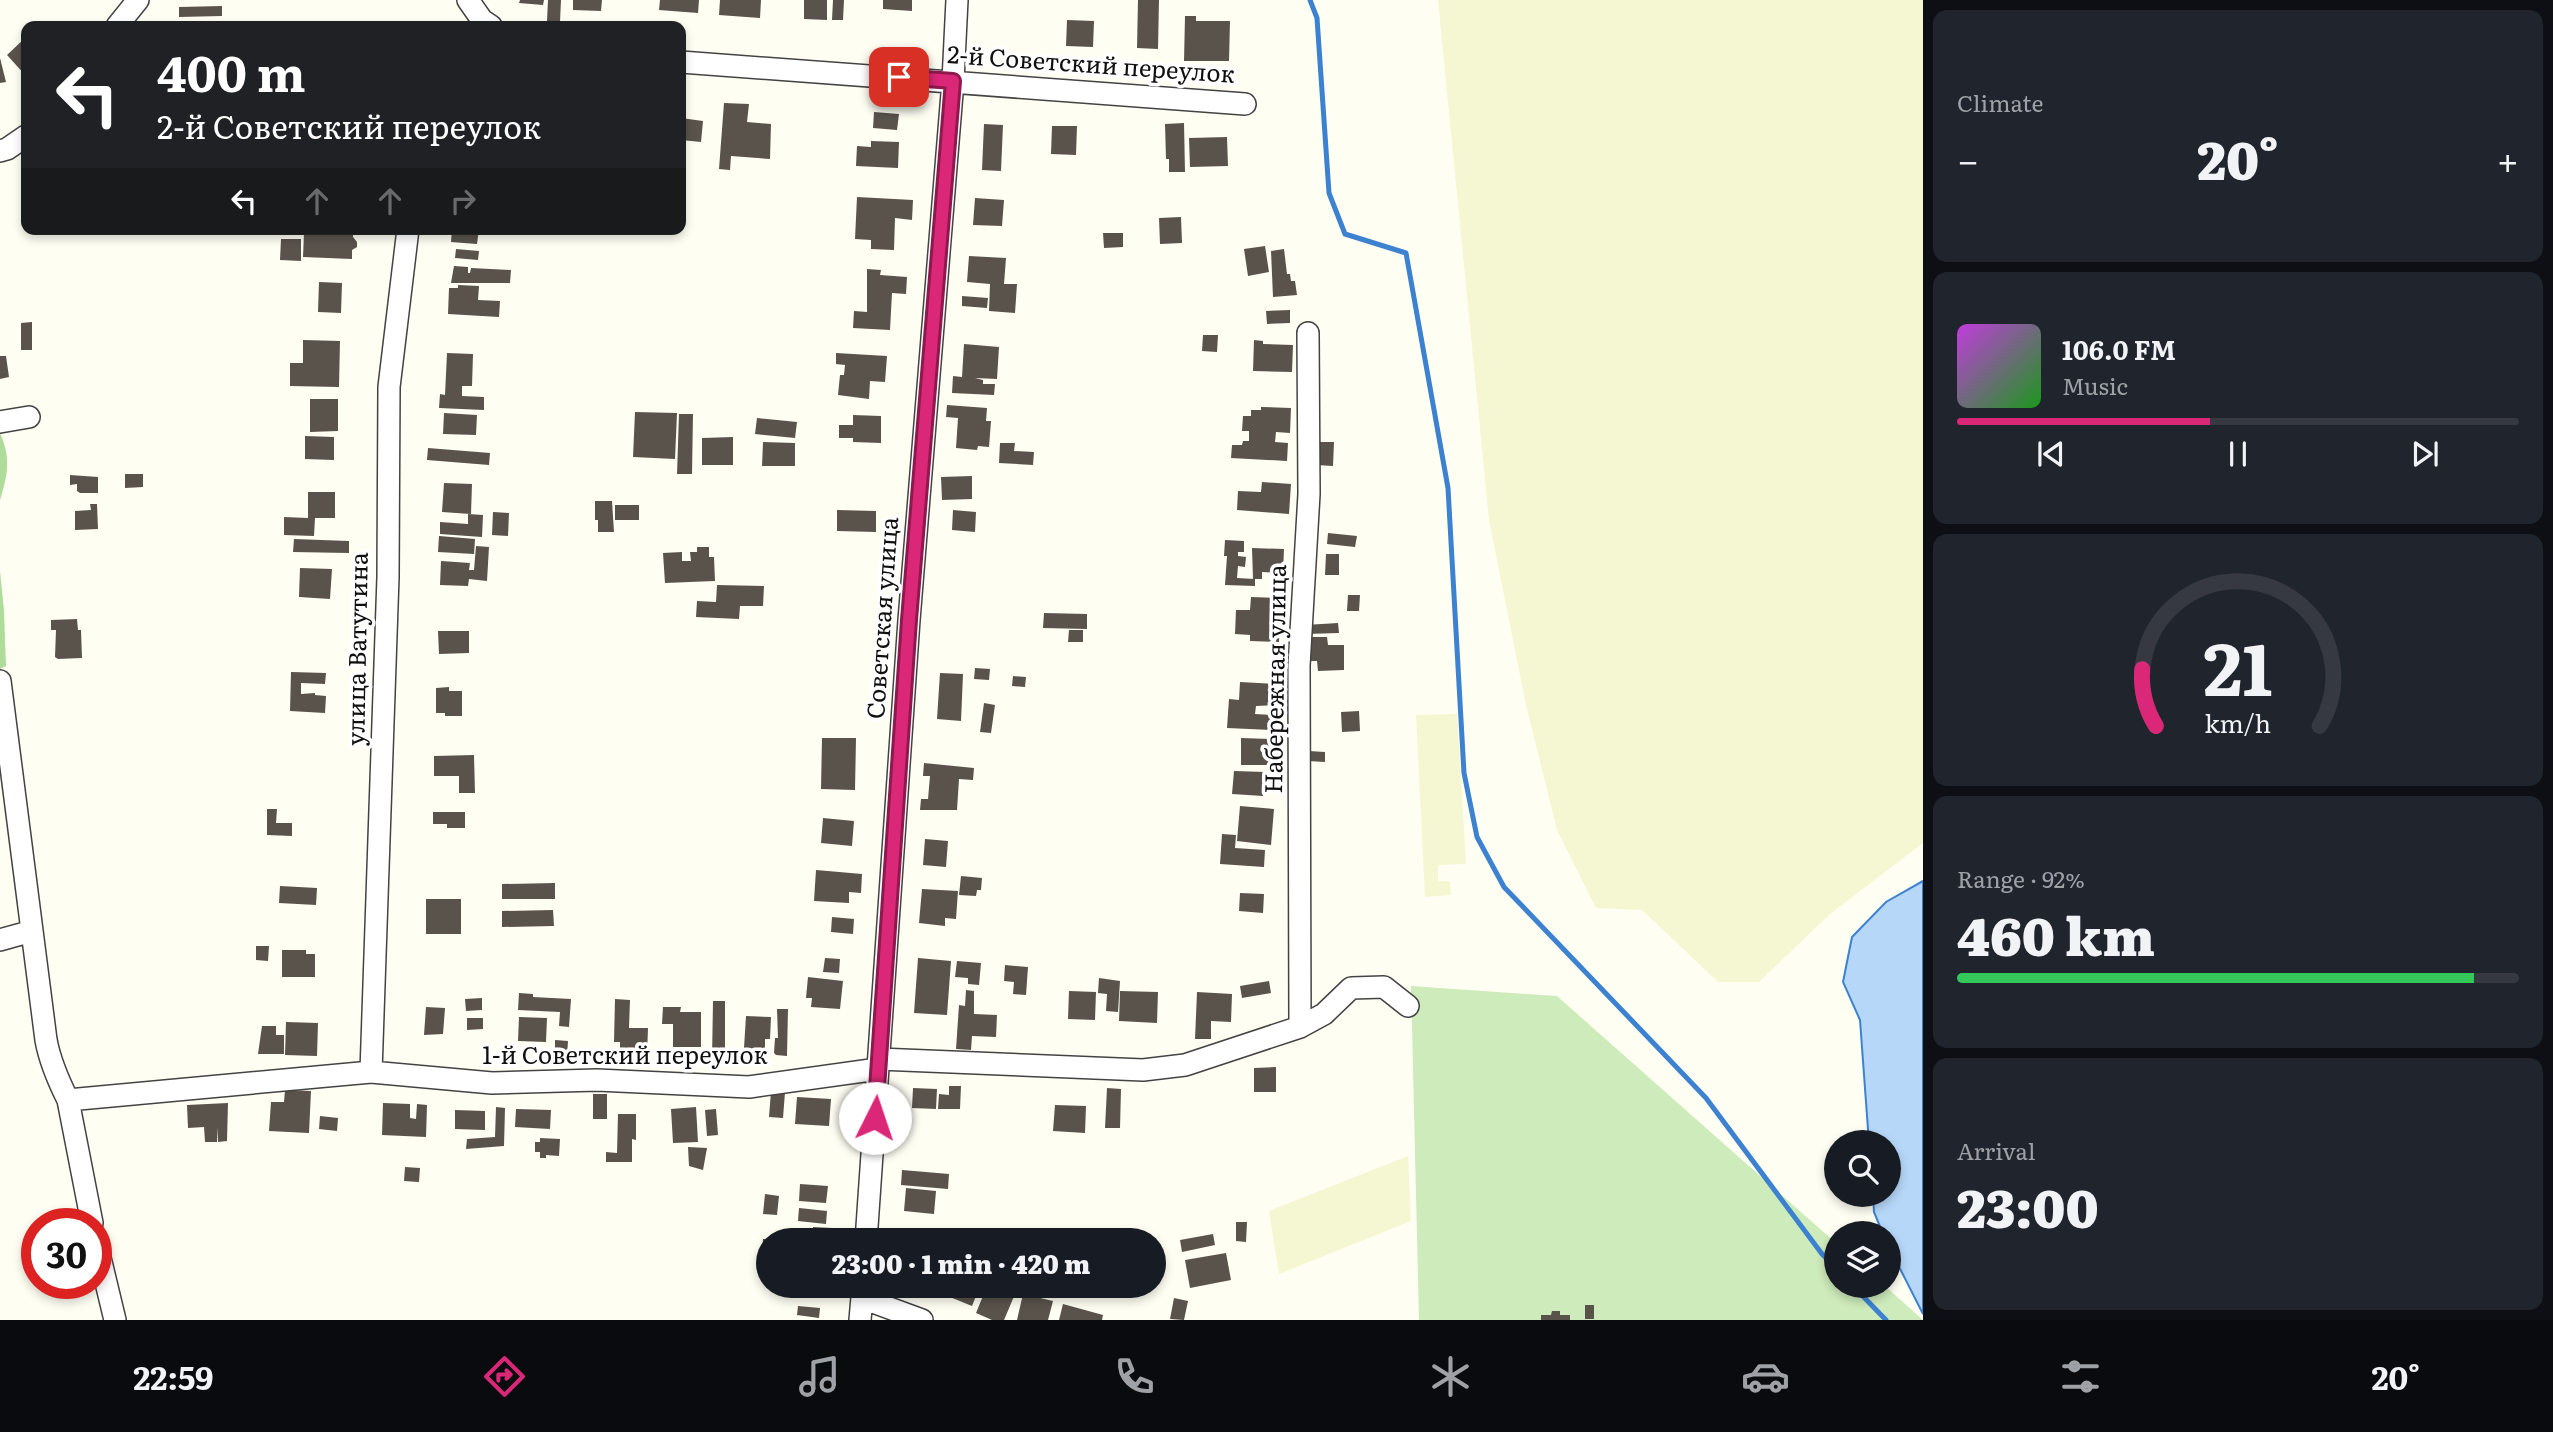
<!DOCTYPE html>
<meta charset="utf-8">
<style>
body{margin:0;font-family:Literata,serif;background:#20242c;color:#f1f3f6;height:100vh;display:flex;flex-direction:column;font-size:26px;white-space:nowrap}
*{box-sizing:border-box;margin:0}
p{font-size:23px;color:#9ea1a6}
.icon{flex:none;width:38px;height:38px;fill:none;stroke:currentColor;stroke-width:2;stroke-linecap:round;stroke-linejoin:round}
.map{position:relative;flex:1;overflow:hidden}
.panel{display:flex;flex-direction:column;gap:10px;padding:10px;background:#0d0f14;width:630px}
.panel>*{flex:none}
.top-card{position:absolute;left:21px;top:21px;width:665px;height:214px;border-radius:14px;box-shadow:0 4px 10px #0003;background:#202124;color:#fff;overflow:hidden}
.buttons{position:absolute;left:1824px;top:1130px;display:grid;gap:14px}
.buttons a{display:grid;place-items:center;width:77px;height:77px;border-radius:50%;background:#171b24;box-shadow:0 4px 10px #0003;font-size:35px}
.speed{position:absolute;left:21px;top:1208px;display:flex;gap:14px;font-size:35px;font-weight:700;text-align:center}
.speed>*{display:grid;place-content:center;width:91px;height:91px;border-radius:50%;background:#171b24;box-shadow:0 4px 10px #0003;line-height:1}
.speed .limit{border:10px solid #d22;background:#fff;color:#111}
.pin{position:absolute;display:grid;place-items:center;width:60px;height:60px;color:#fff;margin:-30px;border-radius:14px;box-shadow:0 4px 10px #0006}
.me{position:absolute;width:77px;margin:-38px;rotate:4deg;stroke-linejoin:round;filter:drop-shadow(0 0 5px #0008)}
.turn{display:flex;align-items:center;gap:24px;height:147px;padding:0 21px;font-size:32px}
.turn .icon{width:91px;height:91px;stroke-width:2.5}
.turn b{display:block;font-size:49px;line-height:60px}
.lanes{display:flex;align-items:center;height:66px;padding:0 21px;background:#0003;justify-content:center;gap:35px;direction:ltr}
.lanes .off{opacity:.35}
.big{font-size:52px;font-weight:800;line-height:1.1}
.panel .widget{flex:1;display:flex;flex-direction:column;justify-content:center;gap:10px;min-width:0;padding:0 24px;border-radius:14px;background:#20242c}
.panel .dial{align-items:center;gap:0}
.dial svg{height:182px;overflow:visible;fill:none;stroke:#363941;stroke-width:7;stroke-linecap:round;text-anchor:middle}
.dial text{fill:#f1f3f6;stroke:none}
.song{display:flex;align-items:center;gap:21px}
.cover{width:84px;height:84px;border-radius:10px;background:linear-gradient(135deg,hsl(290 70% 55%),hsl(120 70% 35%))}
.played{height:7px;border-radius:4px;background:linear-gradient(90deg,#db2777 45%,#363941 45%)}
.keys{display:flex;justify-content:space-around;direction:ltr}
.heat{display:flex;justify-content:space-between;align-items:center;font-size:38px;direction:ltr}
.charge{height:10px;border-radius:5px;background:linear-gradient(90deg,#34c759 92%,#363941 0)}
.trip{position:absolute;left:756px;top:1228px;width:410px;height:70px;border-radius:35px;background:#171b24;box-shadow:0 4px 10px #0003;font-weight:800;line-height:70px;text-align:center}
.tab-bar{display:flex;height:112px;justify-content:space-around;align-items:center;background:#090b0e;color:#9ea1a6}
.tab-bar .icon{width:49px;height:49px}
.tab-bar .current{color:#db2777}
.tab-bar b{font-size:32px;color:#f1f3f6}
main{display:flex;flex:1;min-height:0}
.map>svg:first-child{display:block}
.farmland{fill:#f5f6d2}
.green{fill:#ceebbb}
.forest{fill:#afdc9a}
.water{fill:#b6d7f8;stroke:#3c82d0;stroke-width:2}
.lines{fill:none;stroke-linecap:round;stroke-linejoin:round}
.stream{stroke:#3c82d0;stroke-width:5}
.building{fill:#59534c}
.street-casing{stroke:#434343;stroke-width:24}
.street{stroke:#fff;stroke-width:21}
.route-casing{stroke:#8e194d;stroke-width:18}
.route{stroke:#db2777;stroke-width:12}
.labels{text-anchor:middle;stroke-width:7;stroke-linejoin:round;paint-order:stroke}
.street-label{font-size:24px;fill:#101010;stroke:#fff}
</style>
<main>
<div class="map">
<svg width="1923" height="1320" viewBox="0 0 1923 1320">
<rect width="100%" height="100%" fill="#fffef3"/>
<path class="farmland" d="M1438,0H1923V843L1830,914L1759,982H1718L1642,910L1596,908L1557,830L1526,705L1489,520Z
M1457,714L1466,864L1438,865V881H1450L1451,895L1425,897L1416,715Z
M1408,1156L1411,1221L1279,1274L1269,1211Z"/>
<path class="green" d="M1411,986L1557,996L1836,1243V1286H1885L1923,1320H1419Z"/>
<path class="forest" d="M0,433C11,458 8,474 0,500Z
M0,571L4,611L6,666L0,669Z"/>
<path class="water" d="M1923,881V1314L1888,1245V1234H1883L1874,1212L1873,1195H1888V1143H1869L1860,1020L1843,982L1852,937L1886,902Z"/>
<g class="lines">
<path class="stream" d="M1310,0L1317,18L1329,193L1345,234L1406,253L1448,488L1464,773L1477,837L1504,887L1706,1098L1822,1254L1836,1268
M1853,1286L1886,1320"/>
</g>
<path class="building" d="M520,0H544L543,5L519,3Z
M548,0H561L560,22L547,21Z
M573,0H602L601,11L573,10Z
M660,0H699L698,13L659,10Z
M720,0H761L760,18L719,15Z
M804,0H827V20L804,19Z
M833,0H844L843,20H832Z
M883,0H912V11L883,9Z
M1138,0H1159L1158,49L1137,48Z
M222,6V16L179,17V7Z
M1185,16H1196V21H1230L1229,61H1184Z
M1067,20L1094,21L1093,47L1066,46Z
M26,37V76L7,55Z
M0,58L6,82L0,83Z
M724,103L749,104L747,122L771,124L770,159L731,156L730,170L719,169Z
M874,112L899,114L897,130L873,128Z
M681,118L703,121L701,142L681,140Z
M1184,123L1185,172H1169V159H1166L1165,124Z
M984,124L1003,125L1001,171L982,170Z
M1052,126H1077L1076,155L1051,154Z
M1227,137L1228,166L1190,167L1189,138Z
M871,141L899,142L898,168L856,166L857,146L871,147Z
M857,197L913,200L912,220L895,218L894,250L871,249V240L855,239Z
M975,198L1004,200L1002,226L973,225Z
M1181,217L1182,243L1160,244L1159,218Z
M311,229H353V237L357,242V247L352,250V259L303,257L304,233H311Z
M452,229H479L477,244L451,242Z
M1103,233H1123V247L1104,248Z
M281,239H301V261L280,260Z
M1265,246L1269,272L1248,276L1244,249Z
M456,249L479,251L478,260L455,258Z
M1284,249L1287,274H1290L1291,281H1295L1297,295L1273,297L1271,251Z
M969,256L1006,258L1004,284H1017L1015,313L989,311L990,284L967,282Z
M454,266L468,267V273H470L471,268L511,270L510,283H451Z
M867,269L881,270L880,275L907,277L906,294L892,293L890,330L853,328L854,311L867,312Z
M319,282L342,283L341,313L318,312Z
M458,285L479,286L478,300L500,301L499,317L448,314L449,288H458Z
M962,296L988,298L987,308L962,306Z
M1290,310V323L1267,324L1266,311Z
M32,322V350H21V323Z
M1203,335H1218L1217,352L1202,351Z
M303,340L340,341L339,387L290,386V363H303Z
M1254,340L1263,341V344L1293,345L1292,372L1253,371Z
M964,344L999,347L997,379L975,378L983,380V384H995L994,395L952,393L953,376L962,377Z
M447,353L473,354L472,386H462V396L484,397V410L439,408L440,394L445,395Z
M836,353L887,356L885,382L870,381L869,399L838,395L840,375H844L845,365L836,364Z
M0,356H6L9,377L0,379Z
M310,399H338V431L310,432Z
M947,405L987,408L986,421H991L989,447L978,446L977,450L956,448L958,418L946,417Z
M1261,407L1291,408L1290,433L1276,432L1275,442L1288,443L1287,461L1231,458L1232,445H1242L1243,441H1249V431H1242L1243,416H1251V410H1261Z
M635,412L677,413L675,459L633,457Z
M444,413L477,415L476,435L443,434Z
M679,414H693L692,474H677Z
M853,415L881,416V443L853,442V438H839V425H853Z
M757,418L797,422L795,438L755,434Z
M305,436L334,437V460L305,459Z
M733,437V465H702V438Z
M763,442L795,443V466H762Z
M1317,442H1334L1333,466L1316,465Z
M1000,443H1015L1014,451L1034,452L1033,465L999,463Z
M428,448L490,453L489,465L427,460Z
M125,474H143V487L125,488Z
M70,475L98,477V493H80L77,491V484L70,485Z
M972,476V499L942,500L941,477Z
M1262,482L1291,484L1289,514L1237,510L1238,491L1261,492Z
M444,483L472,484L471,514L442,512Z
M308,492H335V518H315L314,536L284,535V517L308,518Z
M595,501H612L614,532H598V520H595Z
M90,504H97L98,529L75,530V511L91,510Z
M615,505H639V520H615Z
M837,510L876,511V532L837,531Z
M953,510L976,512L975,532L952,530Z
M493,512L509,513L508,536L492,535Z
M468,514L483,515L482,537L440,534V522L468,524Z
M1328,533L1357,536L1355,547L1327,544Z
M439,536L475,539L474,554L438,552Z
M294,539L349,541V553L293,552Z
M1225,540L1244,541V552H1238V556L1246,557L1245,567L1238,566L1237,578L1255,579V586L1225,585L1227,556H1224Z
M476,546L489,547L487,581L469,579L468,586L440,585L441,561L470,563L469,570H474Z
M697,547H709V557H714L715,581L665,583L663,553L682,552V561H691L690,552H697Z
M1252,548L1284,549L1283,573L1262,572V579H1253Z
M1326,554H1339V575H1325Z
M300,568L332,569L330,599L299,597Z
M717,585L764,586L763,606H740L739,619L696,617L697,601L716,602Z
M1348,595H1360L1359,611H1347Z
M1251,597L1281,598L1279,642L1250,641V635L1235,634L1236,610H1250Z
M1044,613L1087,614V629L1043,628Z
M77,619L78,630H81L82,658L58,659L55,657L56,630H51V620Z
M1338,623L1339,633L1306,634L1305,625Z
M1069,630H1083V642H1068Z
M438,631H469V653L439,654Z
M1305,637H1327L1328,645H1344V670L1318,671L1317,661H1306Z
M975,668L990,669L989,680L974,679Z
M291,672L326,673L325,684L301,683V694L315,693V695L326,696L325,713L290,711Z
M940,673L963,674L961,721L937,719Z
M1013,676L1026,677L1025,687L1012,686Z
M1240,682L1277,684L1276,705L1256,706L1255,714L1272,715L1271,730L1227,728L1229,699L1239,700Z
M449,687V691H462V716H445V713H436V688Z
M984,703L995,705L991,733L980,732Z
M1359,711L1360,731L1342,732L1341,712Z
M822,738H856L855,790L821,789Z
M1241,738L1271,739L1270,765H1241Z
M1309,751L1325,752V762L1308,761Z
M474,755L475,793H459V776H434V756Z
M924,763L974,768L973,780L959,779L957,810H920L921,799H928L930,776H923Z
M1234,771L1265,772L1263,796L1232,794Z
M1240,806L1274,809L1271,845L1237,841Z
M267,809H277L276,823H292V836L267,835Z
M433,812H465V828H447V824H433Z
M823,818L854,821L852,846L821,843Z
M1222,834L1236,835L1235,848L1265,850L1264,867L1220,864Z
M925,839L948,841L946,867L923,865Z
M816,870L862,874L861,893L849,892V903L814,901Z
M961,876L982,878L981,890H977L976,896L959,895Z
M555,883V899H502V884Z
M280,886L317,888L316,905L279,903Z
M922,889L958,891L956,919L945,918V926L919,923Z
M1240,893L1264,894L1263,913L1239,911Z
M426,899H461V934H426Z
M553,910L554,926L502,927V911Z
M832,917L854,919L853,934L831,932Z
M256,946H269L268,961L256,960Z
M282,950H306V954H315V977H282Z
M825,958L840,959L839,973L823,972Z
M918,958L951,961L947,1015L914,1013Z
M957,961L981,963L979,985L968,984V978L955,977Z
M1005,965L1028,967L1026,995L1013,994L1014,982L1004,981Z
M808,977L843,981L840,1009L811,1007L812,998H806Z
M1099,978L1120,981L1118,1012L1106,1011L1107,994L1098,993Z
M1269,981L1271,993L1242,998L1240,986Z
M966,990L974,991V1014L997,1015L996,1037L972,1036L971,1050L956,1049L959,1005L965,1006Z
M1069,991L1096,992L1095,1020L1068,1019Z
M1120,991L1158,992L1157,1023L1119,1021Z
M1197,992L1232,994L1231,1022L1211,1021V1039H1195Z
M519,993L533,994V997L571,999L569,1027L559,1026L560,1012L518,1010Z
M482,998V1010L466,1011L465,999Z
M615,999L630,1000L629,1028H648L647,1056H620V1042H614Z
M713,1001H725V1060H712Z
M426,1007L445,1008L443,1034L424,1035Z
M663,1007H681L680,1012H701V1047H673V1024H662Z
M777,1009H788L787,1056L776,1055L774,1053L775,1038H778Z
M746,1016L771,1017L770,1039H765V1049L744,1048Z
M519,1017L547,1018L546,1042L518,1041Z
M467,1018H483V1029L467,1030Z
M286,1022L318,1023L317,1056L285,1055Z
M262,1026H276V1035H284V1054H258Z
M555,1040L568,1041L567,1056H555Z
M1276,1067V1092H1254V1068Z
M949,1086H961L960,1109H938L939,1094L949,1095Z
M913,1088L937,1089L936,1109L912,1108Z
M1107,1088L1121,1089L1120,1128H1105Z
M285,1090L311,1091L309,1133L269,1131L271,1102H284Z
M771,1091L785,1092L783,1118L769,1117Z
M593,1094H607V1119H593Z
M797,1097L831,1099L829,1126L795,1124Z
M228,1103L227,1141L218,1142V1127L217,1142H205L204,1127L188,1128L187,1105Z
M383,1103L410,1104V1118L416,1119L417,1104L427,1105L426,1137L382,1135Z
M1055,1105L1086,1106L1085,1133L1053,1131Z
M496,1107L505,1108L504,1146L466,1149L467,1139L495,1137Z
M696,1107L698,1142L673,1143L671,1109Z
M516,1109L551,1110L550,1129L515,1127Z
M716,1109L718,1135L707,1136L705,1110Z
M455,1110L485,1111V1130L455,1129Z
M618,1114H636V1140L632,1139V1162H606V1152L617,1153Z
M320,1116L338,1118L337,1131L319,1129Z
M540,1138L560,1139L559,1156L546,1155V1158H540V1152H535V1142H540Z
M688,1147L707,1148L703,1170L689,1166Z
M405,1167L420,1168L419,1182L404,1181Z
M902,1170L949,1174L948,1189L901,1185Z
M800,1184L828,1186L826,1203L799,1201Z
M906,1188L936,1191L934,1214L904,1211Z
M765,1194L779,1196L777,1215L763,1214Z
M799,1208L827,1211L826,1224L798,1221Z
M1236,1222H1247L1246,1242L1236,1241Z
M813,1227L832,1228V1239L813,1238Z
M1213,1234L1215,1245L1182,1252L1180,1240Z
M763,1239H768V1272L760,1271Z
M1226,1253L1231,1280L1190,1288L1185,1260Z
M948,1286H980L972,1306L945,1295Z
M987,1286H1004L999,1296L1001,1297L1006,1286L1018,1287L1004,1320H992L976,1313Z
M1023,1294L1053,1301L1048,1320H1017Z
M1174,1298L1188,1301L1184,1320L1170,1319Z
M1063,1304L1103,1315L1102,1320H1059Z
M1585,1305H1594V1319H1585Z
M798,1306L820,1308L819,1318L797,1315Z
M1552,1311H1560V1315H1570V1320H1541V1315H1551Z"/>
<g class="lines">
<g class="street-casing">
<path id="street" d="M468,0L482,20L491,26
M117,26L138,0
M681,62L1245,104
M0,151L7,149L26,136
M0,422L29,417
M0,681L46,1040C50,1062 58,1080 68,1100L371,1072L492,1083L597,1080L749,1087L878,1069
M0,940L32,931
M1300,1027L1299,666L1309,494L1308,333
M879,1059L1143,1070L1185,1065L1300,1027L1324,1014L1351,988L1384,987L1408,1006
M371,1072L388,577L389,387L408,229
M68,1100L92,1223
M96,1241L115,1320
M866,1241L909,620L953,81L957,0
M862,1298L922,1320
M860,1320L863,1286"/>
</g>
<use href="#street" class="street"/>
</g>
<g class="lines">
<g class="route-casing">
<path id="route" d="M875,1118L909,620L953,81L899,77"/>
</g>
<use href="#route" class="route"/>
</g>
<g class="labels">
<g class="street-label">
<text transform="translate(1091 65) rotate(4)" y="8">2-й Советский переулок</text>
<text transform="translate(883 618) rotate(-86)" y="8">Советская улица</text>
<text transform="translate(358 649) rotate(-89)" y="8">улица Ватутина</text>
<text transform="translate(1276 679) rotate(-89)" y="8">Набережная улица</text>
<text x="625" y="1064">1-й Советский переулок</text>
</g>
</g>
</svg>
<div class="buttons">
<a><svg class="icon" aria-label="search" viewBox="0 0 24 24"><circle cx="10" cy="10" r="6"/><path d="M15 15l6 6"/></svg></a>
<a><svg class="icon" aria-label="layers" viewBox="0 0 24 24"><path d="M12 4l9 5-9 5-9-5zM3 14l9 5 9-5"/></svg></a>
</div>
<div class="speed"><div class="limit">30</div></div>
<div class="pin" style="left:899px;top:77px;background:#d93025"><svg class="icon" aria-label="arrive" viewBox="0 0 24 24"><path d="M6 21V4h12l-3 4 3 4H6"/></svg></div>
<svg class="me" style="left:875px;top:1118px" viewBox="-20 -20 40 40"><circle r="19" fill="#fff"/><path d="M0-13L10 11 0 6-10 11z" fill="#db2777"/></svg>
<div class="trip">23:00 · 1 min · 420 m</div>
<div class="top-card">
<div class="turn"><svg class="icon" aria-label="left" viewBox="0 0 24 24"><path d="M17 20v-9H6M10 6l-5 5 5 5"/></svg><div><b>400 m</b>2-й Советский переулок</div></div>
<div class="lanes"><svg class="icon" aria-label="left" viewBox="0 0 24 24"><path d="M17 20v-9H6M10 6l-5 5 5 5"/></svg><svg class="icon off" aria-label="ahead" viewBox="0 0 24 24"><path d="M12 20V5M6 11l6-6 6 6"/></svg><svg class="icon off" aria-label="ahead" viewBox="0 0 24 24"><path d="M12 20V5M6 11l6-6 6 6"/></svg><svg class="icon off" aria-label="right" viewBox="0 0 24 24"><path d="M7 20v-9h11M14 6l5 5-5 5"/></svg></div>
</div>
</div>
<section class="panel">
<div class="widget"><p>Climate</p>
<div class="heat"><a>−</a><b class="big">20°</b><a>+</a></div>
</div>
<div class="widget">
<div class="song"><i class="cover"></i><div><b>106.0 FM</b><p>Music</p></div></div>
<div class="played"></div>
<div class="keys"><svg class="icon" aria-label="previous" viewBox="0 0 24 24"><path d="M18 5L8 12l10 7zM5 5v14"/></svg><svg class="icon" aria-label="pause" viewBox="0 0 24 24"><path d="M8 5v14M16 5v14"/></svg><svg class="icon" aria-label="next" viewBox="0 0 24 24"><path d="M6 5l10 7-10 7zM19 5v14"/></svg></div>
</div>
<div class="widget dial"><svg viewBox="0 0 100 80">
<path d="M14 69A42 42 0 1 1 86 69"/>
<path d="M14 69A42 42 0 0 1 8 44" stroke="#db2777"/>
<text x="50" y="56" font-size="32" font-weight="700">21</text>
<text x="50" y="72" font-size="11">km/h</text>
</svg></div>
<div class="widget"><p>Range · 92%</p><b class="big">460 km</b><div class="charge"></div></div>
<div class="widget"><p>Arrival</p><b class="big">23:00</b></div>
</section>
</main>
<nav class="tab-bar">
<b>22:59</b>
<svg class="icon current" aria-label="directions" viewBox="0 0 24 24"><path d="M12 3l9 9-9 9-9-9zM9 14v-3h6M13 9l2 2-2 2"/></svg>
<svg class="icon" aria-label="music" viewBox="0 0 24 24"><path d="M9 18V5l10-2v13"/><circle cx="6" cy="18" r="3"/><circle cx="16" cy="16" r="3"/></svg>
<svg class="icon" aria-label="phone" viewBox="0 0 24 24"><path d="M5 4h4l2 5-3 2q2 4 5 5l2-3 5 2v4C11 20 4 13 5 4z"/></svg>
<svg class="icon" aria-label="climate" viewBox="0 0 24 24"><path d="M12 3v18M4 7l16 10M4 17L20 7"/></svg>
<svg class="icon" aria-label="car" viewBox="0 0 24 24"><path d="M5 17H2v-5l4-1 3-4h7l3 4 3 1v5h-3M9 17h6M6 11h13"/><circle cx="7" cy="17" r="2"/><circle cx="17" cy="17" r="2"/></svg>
<svg class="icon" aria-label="filters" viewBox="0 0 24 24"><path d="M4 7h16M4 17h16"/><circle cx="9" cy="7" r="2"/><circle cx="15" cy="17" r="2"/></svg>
<b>20°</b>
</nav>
